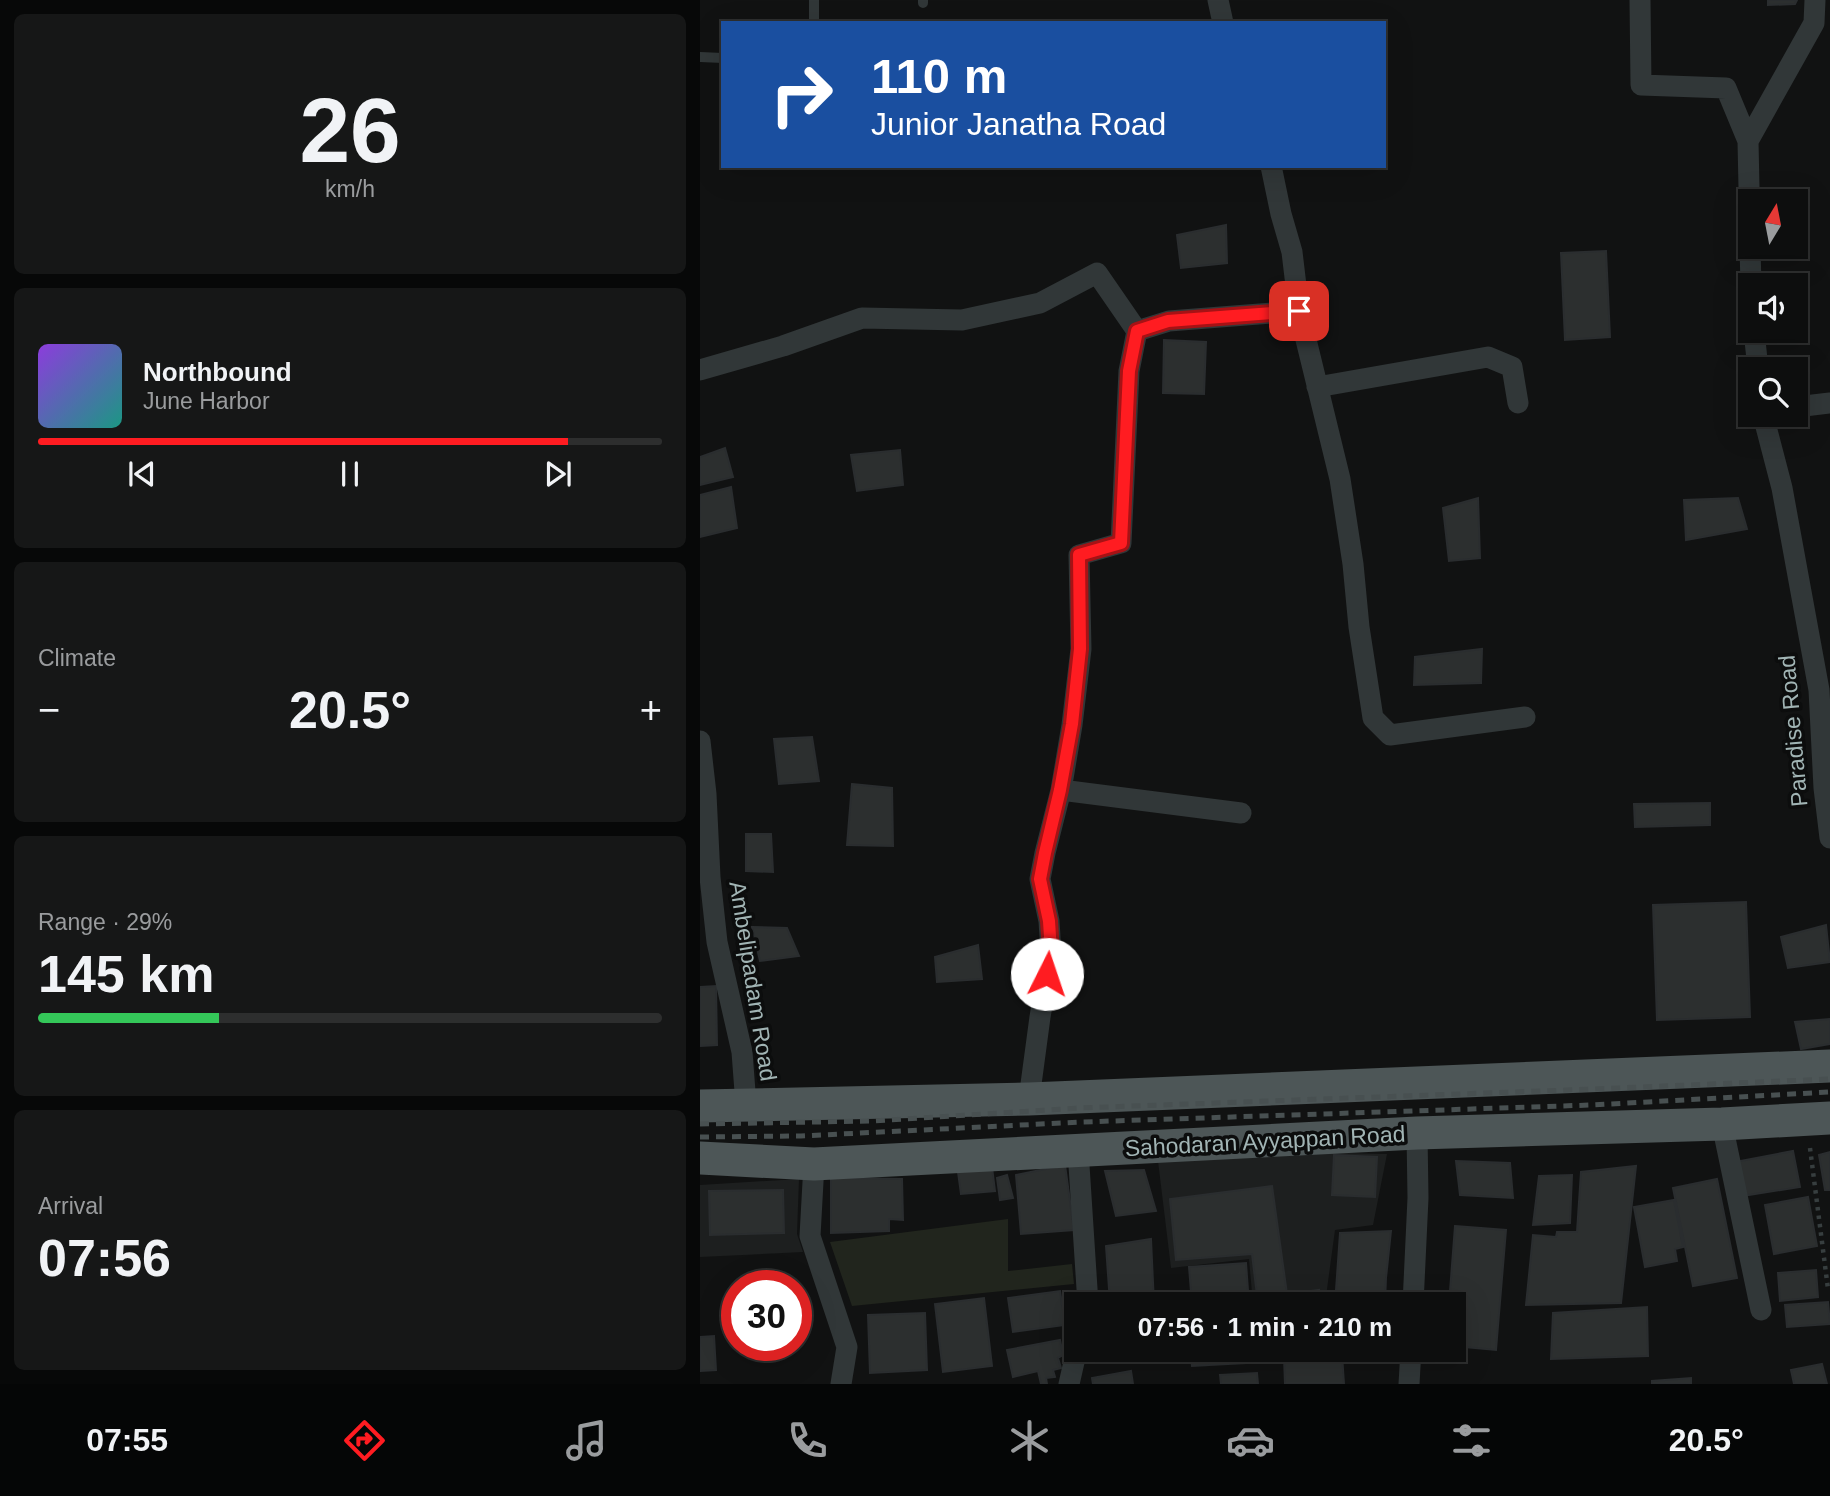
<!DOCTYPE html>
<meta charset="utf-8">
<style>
body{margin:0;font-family:Helvetica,sans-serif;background:#161717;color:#f1f3f6;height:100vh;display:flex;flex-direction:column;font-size:26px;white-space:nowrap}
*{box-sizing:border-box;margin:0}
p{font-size:23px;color:#9a9c9e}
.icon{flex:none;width:38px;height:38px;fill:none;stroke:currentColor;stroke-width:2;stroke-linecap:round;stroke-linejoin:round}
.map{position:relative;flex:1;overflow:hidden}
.details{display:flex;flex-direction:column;gap:14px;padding:14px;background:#070808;width:700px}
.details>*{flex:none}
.guide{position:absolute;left:21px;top:21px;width:665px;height:147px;border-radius:0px;box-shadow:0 7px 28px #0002,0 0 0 2px #2d2e2e;background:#1a4fa0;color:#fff;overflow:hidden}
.needle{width:46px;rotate:10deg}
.controls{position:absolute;left:1038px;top:189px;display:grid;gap:14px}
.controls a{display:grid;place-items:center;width:70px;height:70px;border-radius:0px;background:#0d0e0e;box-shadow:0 7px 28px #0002,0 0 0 2px #2d2e2e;font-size:35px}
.speed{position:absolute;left:21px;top:1270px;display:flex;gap:14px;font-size:35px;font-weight:700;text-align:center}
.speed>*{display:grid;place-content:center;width:91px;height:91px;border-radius:50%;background:#0d0e0e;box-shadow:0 7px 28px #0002,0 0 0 2px #2d2e2e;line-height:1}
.speed .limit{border:10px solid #d22;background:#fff;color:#111}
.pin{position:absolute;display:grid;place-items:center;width:60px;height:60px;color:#fff;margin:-30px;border-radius:14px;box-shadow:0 4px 10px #0006}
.me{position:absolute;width:77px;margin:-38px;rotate:4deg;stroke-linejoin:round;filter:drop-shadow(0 0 5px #0008)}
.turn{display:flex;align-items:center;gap:24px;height:147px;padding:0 35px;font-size:32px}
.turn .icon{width:91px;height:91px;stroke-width:2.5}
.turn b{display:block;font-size:49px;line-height:60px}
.big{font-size:52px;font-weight:800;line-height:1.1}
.details .widget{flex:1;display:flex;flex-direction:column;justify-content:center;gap:10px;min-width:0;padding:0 24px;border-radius:10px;background:#161717}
.details .dial{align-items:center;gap:0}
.dial b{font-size:91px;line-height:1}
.song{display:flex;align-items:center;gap:21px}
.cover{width:84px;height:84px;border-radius:10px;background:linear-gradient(135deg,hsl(270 70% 55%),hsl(170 70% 35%))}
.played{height:7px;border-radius:4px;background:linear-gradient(90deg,#ff1c21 85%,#2d2e2e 85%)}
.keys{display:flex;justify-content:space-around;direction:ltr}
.heat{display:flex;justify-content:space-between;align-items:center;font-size:38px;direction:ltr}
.charge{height:10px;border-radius:5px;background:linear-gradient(90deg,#34c759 29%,#2d2e2e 0)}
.trip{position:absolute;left:364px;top:1292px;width:402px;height:70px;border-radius:0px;background:#0d0e0e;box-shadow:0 7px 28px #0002,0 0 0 2px #2d2e2e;font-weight:800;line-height:70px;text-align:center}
.menu{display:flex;height:112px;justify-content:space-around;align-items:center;background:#050606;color:#9a9c9e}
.menu .icon{width:49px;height:49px}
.menu .on{color:#ff1c21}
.menu b{font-size:32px;color:#f1f3f6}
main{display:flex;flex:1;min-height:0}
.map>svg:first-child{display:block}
.built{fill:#1d1f1f}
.green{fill:#21251d}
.building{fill:#2c2f2f;stroke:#2a2d2f;stroke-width:2}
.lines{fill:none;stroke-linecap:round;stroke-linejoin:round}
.path{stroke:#373e3f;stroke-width:4.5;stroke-dasharray:3.5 5;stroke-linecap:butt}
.lane{stroke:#313738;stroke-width:10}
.street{stroke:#313738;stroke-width:21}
.primary{stroke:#4d5657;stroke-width:33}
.rail{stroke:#485051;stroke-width:5;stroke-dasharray:9 7;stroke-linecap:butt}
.route-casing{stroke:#a61215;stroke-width:18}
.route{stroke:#ff1c21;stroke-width:12}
.labels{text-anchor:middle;stroke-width:7;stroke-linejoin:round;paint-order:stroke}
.street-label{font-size:23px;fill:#a1b4b4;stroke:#0c0d0d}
</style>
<main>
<section class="details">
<div class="widget dial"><b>26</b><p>km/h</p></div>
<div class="widget">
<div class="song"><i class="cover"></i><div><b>Northbound</b><p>June Harbor</p></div></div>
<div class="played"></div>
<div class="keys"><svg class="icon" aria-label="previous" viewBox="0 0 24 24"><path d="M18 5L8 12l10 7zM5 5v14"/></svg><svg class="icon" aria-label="pause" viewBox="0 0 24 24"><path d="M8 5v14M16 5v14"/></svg><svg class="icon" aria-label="next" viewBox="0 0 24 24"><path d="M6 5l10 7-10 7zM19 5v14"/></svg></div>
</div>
<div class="widget"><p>Climate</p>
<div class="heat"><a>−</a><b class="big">20.5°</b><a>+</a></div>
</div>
<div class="widget"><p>Range · 29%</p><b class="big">145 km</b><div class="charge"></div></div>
<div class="widget"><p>Arrival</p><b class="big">07:56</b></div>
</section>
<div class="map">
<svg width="1130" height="1384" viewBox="0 0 1130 1384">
<rect width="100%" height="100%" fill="#111212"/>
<path class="built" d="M588,1152L687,1154L673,1225L635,1230L625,1304H553L549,1259L471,1268L458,1161Z
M99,1179L97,1234L103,1252L0,1257V1185Z"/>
<path class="green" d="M308,1219V1271L372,1264L374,1284L152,1306L130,1242Z"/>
<path class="building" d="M1068,0H1097L1095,4L1068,5Z
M526,225L527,263L481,268L477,235Z
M906,251L910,337L865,340L861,253Z
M464,340L506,342L504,394L463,393Z
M25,448L33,477L0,485V457Z
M200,450L203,485L157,491L151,455Z
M31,487L37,528L0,537V495Z
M778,498L780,558L749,561L743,508Z
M1038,498L1047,529L986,540L984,500Z
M782,649L781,683L714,685L715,657Z
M112,737L119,781L79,784L74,739Z
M152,784L192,788L193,846L147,845Z
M1010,803V825L935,827L934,804Z
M46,834H71L73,872L46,871Z
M1046,902L1050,1017L957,1020L953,905Z
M1126,925L1130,962L1088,968L1081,937Z
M52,927L87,928L99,956L60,961Z
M278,945L282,979L237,982L235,957Z
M16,986L17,1045L0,1046V987Z
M1130,1019V1044L1101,1049L1095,1022Z
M1093,1151L1100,1187L1042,1196L1035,1162Z
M1130,1152V1190H1125L1119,1155Z
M634,1155L677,1157L675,1197L632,1195Z
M756,1161L810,1163L813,1198L760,1195Z
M365,1165L374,1230L321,1234L316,1175Z
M936,1166L921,1303L826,1305L833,1235L856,1237L857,1232H877L881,1172Z
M292,1167L295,1191L261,1194L258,1172Z
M444,1170L456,1211L416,1216L405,1171Z
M307,1175L313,1198L300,1200L297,1178Z
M872,1175L870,1223L833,1225L839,1176Z
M131,1178L202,1179L203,1220L189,1219V1231L131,1233Z
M1017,1179L1037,1278L993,1286L973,1188Z
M572,1186L587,1294L619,1290V1304H558L552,1254L476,1260L470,1199Z
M83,1190L84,1233L10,1235L9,1191Z
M1108,1197L1117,1246L1074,1254L1065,1205Z
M974,1200L983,1247L975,1249L977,1261L945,1267L934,1207Z
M755,1226L806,1230L796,1350L754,1346V1304H749Z
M691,1231L686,1278L685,1303L635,1304L640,1233Z
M451,1239L454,1304L410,1303L406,1246Z
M546,1263L549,1304H492L489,1267Z
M1116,1270L1118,1297L1080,1301L1078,1273Z
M360,1291L365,1325L313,1332L308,1298Z
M284,1298L292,1366L243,1372L235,1304Z
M1128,1302L1130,1324L1087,1327L1085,1305Z
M947,1307L948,1356L851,1359L853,1313Z
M225,1313L227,1370L170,1373L168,1315Z
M14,1336L16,1370L0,1371V1337Z
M360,1340L363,1355L358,1358L361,1368L353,1370L355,1377L346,1378L347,1384H341L338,1371L313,1377L307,1350Z
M490,1349H563L564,1362L492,1366Z
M642,1354L644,1384H585L584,1358Z
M1122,1364L1127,1384H1094L1091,1370Z
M431,1371L433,1384H393L392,1378Z
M557,1373L558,1384H521L520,1375Z
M991,1378V1384H952V1381Z"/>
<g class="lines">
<path class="path" d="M1110,1148L1128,1289"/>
<path class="lane" d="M223,3V0
M114,23V0
M0,57L23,58"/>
<path class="street" d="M518,0L523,23
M940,0L941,85L1026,88L1048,141
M1050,235L1048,141L1114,23L1115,0
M1050,247L1051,285
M599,311L640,479L653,564L659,627L673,718L690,735L825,717
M1054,331L1058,369
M0,370L83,346L162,318L262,320L340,303L397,273L437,331
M617,387L788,357L812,367L818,403
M1096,407L1130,403
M1063,415L1082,488L1119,690L1124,788L1130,838
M0,741L6,794L10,877L17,942L42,1052L46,1105
M361,790L541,813
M329,1099L340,1017L351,952L349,921L340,879L345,853L361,790L372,725L381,649L379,555L421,543L429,371L437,331L469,321L599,311L592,252L581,214L571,166
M1022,1124L1061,1310
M378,1150L388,1304
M114,1164L110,1236L147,1347L141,1384
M713,1304L718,1198L717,1133
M369,1384L377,1349
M709,1384L711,1349"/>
<path class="primary" d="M0,1106L329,1099L1130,1066
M0,1158L114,1164L717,1133L1022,1124L1130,1118"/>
<path class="rail" d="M0,1124L171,1121L380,1108L894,1089L1130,1079
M0,1137L101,1136L382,1122L891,1105L1130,1092"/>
</g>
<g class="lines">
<g class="route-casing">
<path id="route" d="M347,974L351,952L349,921L340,879L345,853L360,790L372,724L380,649L379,555L421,543L429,371L437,331L468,321L599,311"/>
</g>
<use href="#route" class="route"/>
</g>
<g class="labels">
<g class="street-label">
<text transform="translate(1093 731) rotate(-95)" y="8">Paradise Road</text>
<text transform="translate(53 981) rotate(81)" y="8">Ambelipadam Road</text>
<text transform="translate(565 1141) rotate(-3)" y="8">Sahodaran Ayyappan Road</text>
</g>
</g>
</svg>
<div class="controls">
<a><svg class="needle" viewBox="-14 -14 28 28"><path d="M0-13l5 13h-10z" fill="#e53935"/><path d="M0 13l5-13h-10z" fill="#9a9c9e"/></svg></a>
<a><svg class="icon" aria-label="sound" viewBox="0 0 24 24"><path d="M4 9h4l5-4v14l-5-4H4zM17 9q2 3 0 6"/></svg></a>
<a><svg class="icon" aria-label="search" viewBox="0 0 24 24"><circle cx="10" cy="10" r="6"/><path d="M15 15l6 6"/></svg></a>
</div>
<div class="speed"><div class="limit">30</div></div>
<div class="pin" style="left:599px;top:311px;background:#d93025"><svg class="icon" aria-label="arrive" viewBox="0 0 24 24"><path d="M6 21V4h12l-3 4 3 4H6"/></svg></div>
<svg class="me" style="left:347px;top:974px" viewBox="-20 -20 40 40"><circle r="19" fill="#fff"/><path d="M0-13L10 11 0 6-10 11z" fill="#ff1c21"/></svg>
<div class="trip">07:56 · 1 min · 210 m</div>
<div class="guide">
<div class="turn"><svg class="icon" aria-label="right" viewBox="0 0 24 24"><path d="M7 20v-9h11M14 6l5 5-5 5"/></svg><div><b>110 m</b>Junior Janatha Road</div></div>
</div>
</div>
</main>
<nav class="menu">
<b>07:55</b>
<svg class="icon on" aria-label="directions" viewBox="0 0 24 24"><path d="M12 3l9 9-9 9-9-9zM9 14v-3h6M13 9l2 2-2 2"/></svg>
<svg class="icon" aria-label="music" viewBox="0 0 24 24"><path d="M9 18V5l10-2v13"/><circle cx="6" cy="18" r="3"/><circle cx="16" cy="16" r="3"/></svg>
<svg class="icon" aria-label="phone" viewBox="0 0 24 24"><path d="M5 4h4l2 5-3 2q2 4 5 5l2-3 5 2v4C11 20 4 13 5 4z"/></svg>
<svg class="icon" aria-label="climate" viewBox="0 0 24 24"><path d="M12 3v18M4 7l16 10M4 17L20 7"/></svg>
<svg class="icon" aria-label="car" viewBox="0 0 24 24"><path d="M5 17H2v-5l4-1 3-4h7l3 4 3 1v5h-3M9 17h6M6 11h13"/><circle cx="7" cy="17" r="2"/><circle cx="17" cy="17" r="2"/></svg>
<svg class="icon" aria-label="filters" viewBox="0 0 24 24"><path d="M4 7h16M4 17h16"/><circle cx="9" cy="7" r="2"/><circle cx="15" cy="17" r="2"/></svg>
<b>20.5°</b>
</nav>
